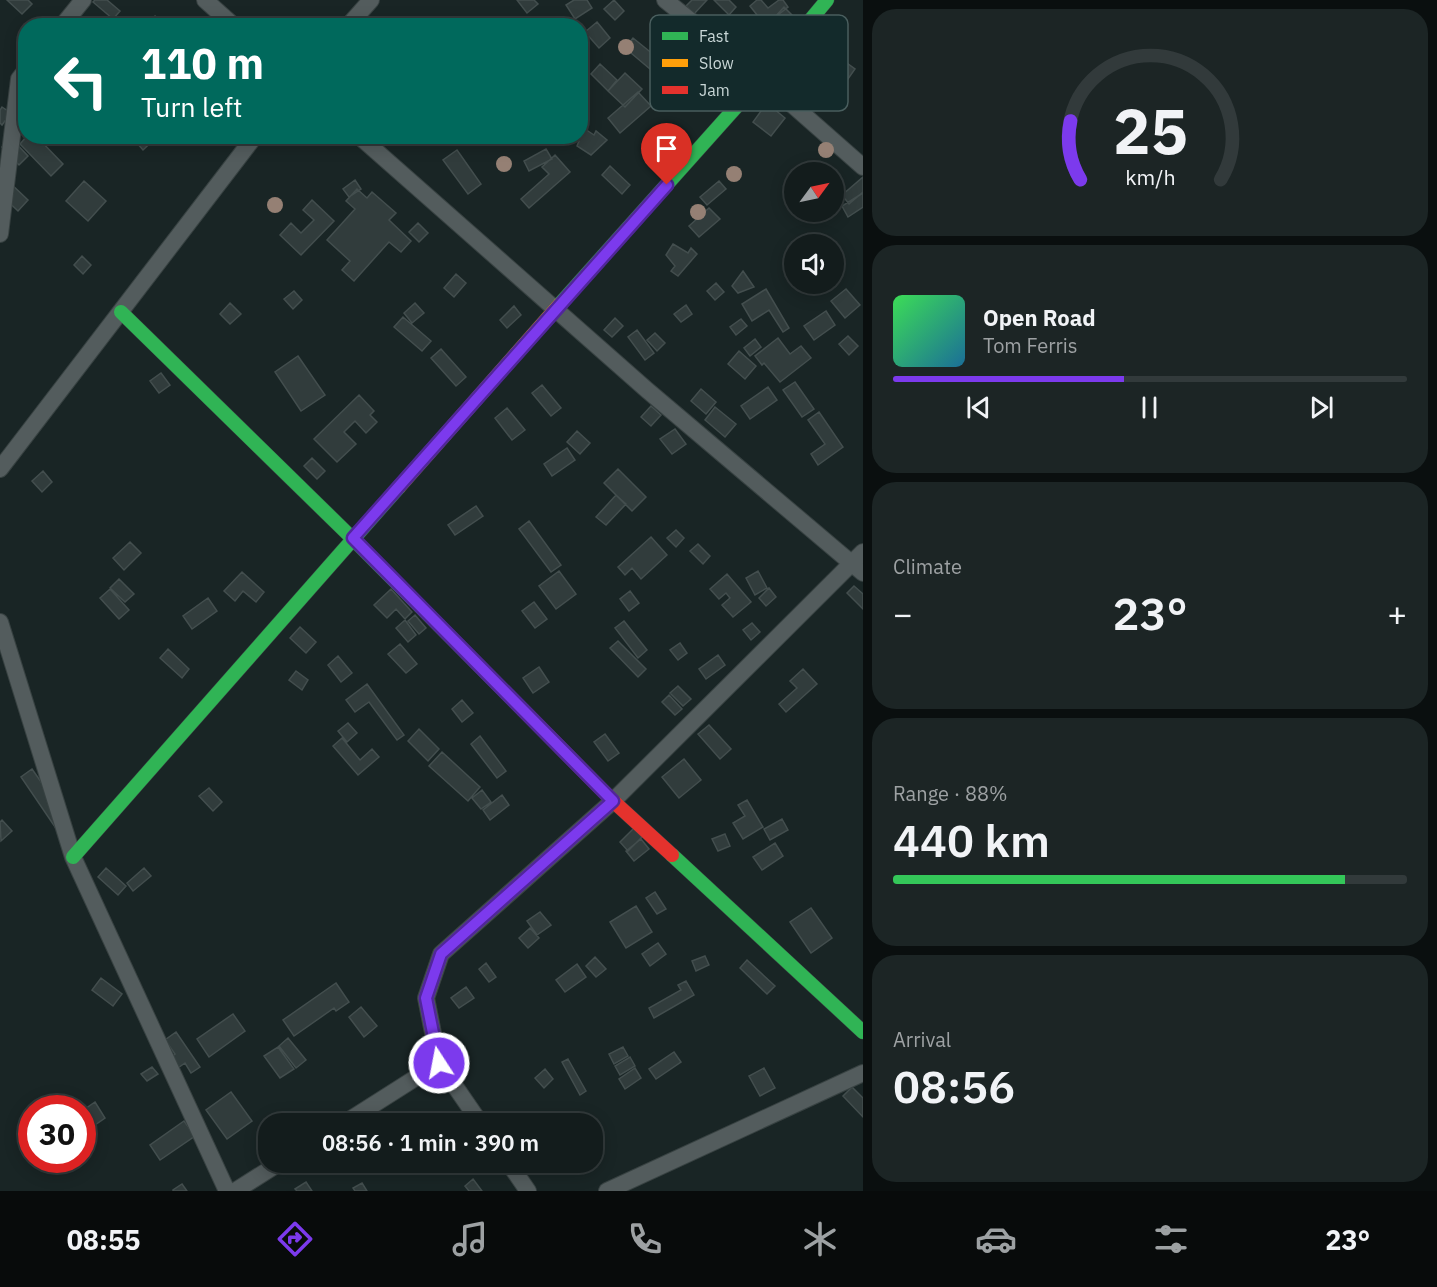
<!DOCTYPE html>
<meta charset="utf-8">
<style>
body{margin:0;font-family:"IBM Plex Sans",sans-serif;background:#1c2525;color:#f1f3f6;height:100vh;display:flex;flex-direction:column;font-size:22px;white-space:nowrap}
*{box-sizing:border-box;margin:0}
p{font-size:20px;color:#9da1a3}
.icon{flex:none;width:33px;height:33px;fill:none;stroke:currentColor;stroke-width:2;stroke-linecap:round;stroke-linejoin:round}
.map{position:relative;flex:1;overflow:hidden}
.panel{display:flex;flex-direction:column;gap:9px;padding:9px;background:#0a0f0f;width:574px}
.panel>*{flex:none}
.hud{position:absolute;left:18px;top:18px;width:570px;height:126px;border-radius:24px;box-shadow:0 3px 15px #0003,0 0 0 2px #323a3b;background:#00695c;color:#fff;overflow:hidden}
.needle{width:39px;rotate:57deg}
.tools{position:absolute;left:784px;top:162px;display:grid;gap:12px}
.tools a{display:grid;place-items:center;width:60px;height:60px;border-radius:50%;background:#131c1c;box-shadow:0 3px 15px #0003,0 0 0 2px #323a3b;font-size:30px}
.speed{position:absolute;left:18px;top:1095px;display:flex;gap:12px;font-size:30px;font-weight:700;text-align:center}
.speed>*{display:grid;place-content:center;width:78px;height:78px;border-radius:50%;background:#131c1c;box-shadow:0 3px 15px #0003,0 0 0 2px #323a3b;line-height:1}
.speed .limit{border:9px solid #d22;background:#fff;color:#111}
.pin{position:absolute;display:grid;place-items:center;width:51px;height:51px;color:#fff;margin:-62px -26px;border-radius:50% 50% 50% 0;rotate:-45deg;box-shadow:0 0 6px #0007}
.pin .icon{rotate:45deg}
.me{position:absolute;width:66px;margin:-33px;rotate:349deg;stroke-linejoin:round;filter:drop-shadow(0 0 4px #0008)}
.turn{display:flex;align-items:center;gap:21px;height:126px;padding:0 24px;font-size:27px}
.turn .icon{width:78px;height:78px;stroke-width:2.5}
.turn b{display:block;font-size:42px;line-height:51px}
.big{font-size:45px;font-weight:600;line-height:1.1}
.panel .card{flex:1;display:flex;flex-direction:column;justify-content:center;gap:9px;min-width:0;padding:0 21px;border-radius:24px;background:#1c2525}
.panel .dial{align-items:center;gap:0}
.dial svg{height:156px;overflow:visible;fill:none;stroke:#323a3b;stroke-width:7;stroke-linecap:round;text-anchor:middle}
.dial text{fill:#f1f3f6;stroke:none}
.song{display:flex;align-items:center;gap:18px}
.cover{width:72px;height:72px;border-radius:9px;background:linear-gradient(135deg,hsl(130 70% 55%),hsl(200 70% 35%))}
.played{height:6px;border-radius:3px;background:linear-gradient(90deg,#7c3aed 45%,#323a3b 45%)}
.keys{display:flex;justify-content:space-around;direction:ltr}
.heat{display:flex;justify-content:space-between;align-items:center;font-size:33px;direction:ltr}
.charge{height:9px;border-radius:4px;background:linear-gradient(90deg,#34c759 88%,#323a3b 0)}
.trip{position:absolute;left:258px;top:1113px;width:345px;height:60px;border-radius:24px;background:#131c1c;box-shadow:0 3px 15px #0003,0 0 0 2px #323a3b;font-weight:600;line-height:60px;text-align:center}
.tab-bar{display:flex;height:96px;justify-content:space-around;align-items:center;background:#080b0b;color:#9da1a3}
.tab-bar .icon{width:42px;height:42px}
.tab-bar .on{color:#7c3aed}
.tab-bar b{font-size:27px;color:#f1f3f6}
main{display:flex;flex:1;min-height:0}
.map>svg:first-child{display:block}
.building{fill:#313c3c;stroke:#434e4e;stroke-width:1.5}
.lines{fill:none;stroke-linecap:round;stroke-linejoin:round}
.street-casing{stroke:#384242;stroke-width:18}
.fast-casing{stroke:#384242;stroke-width:15}
.slow-casing{stroke:#384242;stroke-width:15}
.jam-casing{stroke:#384242;stroke-width:15}
.street{stroke:#535c5d;stroke-width:16}
.fast{stroke:#30b455;stroke-width:14}
.slow{stroke:#ff9f0a;stroke-width:14}
.jam{stroke:#e5322d;stroke-width:14}
.tree{fill:#958074}
.route-casing{stroke:#51269a;stroke-width:15}
.route{stroke:#7c3aed;stroke-width:10}
.key{fill:#132a2b;stroke:#495e5e;stroke-width:1.5}
.key-label{font-size:16px;fill:#c8d6d6}
</style>
<main>
<div class="map">
<svg width="863" height="1191" viewBox="0 0 863 1191">
<rect width="100%" height="100%" fill="#192525"/>
<path class="building" d="M7,0H28L32,4L22,14Z
M95,0H107L120,11L113,19L93,2Z
M517,0H534L538,4L527,13Z
M574,0H587L592,8L575,19L566,5Z
M614,0L624,11L615,20L604,9Z
M692,0H707L694,14L686,6Z
M714,0H729L736,7L729,15Z
M757,0H761L768,8L779,0H783L788,7L765,25L750,6Z
M784,7L792,15L771,37L763,30Z
M155,16L162,26H130L139,17L146,24Z
M597,22L610,38L599,48L585,32Z
M633,38L659,59L650,69L625,48Z
M840,58L855,69L848,79L833,68Z
M600,64L617,80L608,91L591,74Z
M625,73L642,89L625,107L608,91Z
M638,92L651,106L620,133L608,118Z
M767,103L785,118L771,136L753,122Z
M2,107L11,113L2,125L0,123V110Z
M585,129L594,135L596,131L607,140L591,155L577,146L579,141L576,138L580,136V134Z
M27,136H36L63,164L51,176L20,144Z
M131,136H158L143,150Z
M418,136H433L427,144Z
M11,138L28,156L19,165L2,147Z
M546,149L552,159L529,171L524,161Z
M457,150L481,184L468,194L443,160Z
M555,155L570,172L529,208L521,199L549,174L542,167Z
M610,166L630,185L622,194L602,175Z
M863,177V192L849,204L842,195Z
M355,180L361,189L349,197L343,189Z
M8,181L28,200L18,211L0,194Z
M84,181L106,201L88,221L66,201Z
M719,181L726,189L707,205L700,197Z
M357,189L367,198L372,192L396,213L389,220L411,241L401,252L389,242L354,281L342,270L350,261L327,240L355,209L346,201Z
M863,193V207L848,217L842,206Z
M312,200L334,221L301,255L280,235L291,223L301,233L314,220L303,210Z
M709,208L720,219L699,237L689,226Z
M418,223L428,233L419,242L409,232Z
M673,244L688,253L691,248L697,254L678,276L671,271L675,266L666,255Z
M82,256L91,265L83,274L74,265Z
M743,271L754,287L738,293L732,286Z
M456,274L466,283L454,297L444,288Z
M716,283L724,292L715,300L707,291Z
M766,289L789,328L783,332L769,310L752,321L742,304Z
M846,289L860,305L845,318L831,301Z
M294,291L302,300L293,309L284,299Z
M230,303L241,314L230,324L220,314Z
M415,303L424,313L412,323L404,313Z
M686,305L692,314L681,322L674,314Z
M514,306L521,315L507,328L500,320Z
M826,311L835,325L814,340L804,326Z
M403,317L431,341L422,351L394,327Z
M615,318L623,326L612,337L604,330Z
M741,319L747,326L736,335L730,327Z
M637,330L654,353L645,360L628,337Z
M655,333L665,343L657,351L647,340Z
M848,336L858,346L849,355L839,344Z
M778,338L790,354L801,346L811,358L780,382L764,363L762,365L755,356Z
M755,339L761,347L750,356L744,348Z
M441,349L466,377L456,386L431,358Z
M739,351L756,366L745,379L728,364Z
M298,356L325,395L301,411L275,372Z
M161,373L170,385L159,393L150,381Z
M795,382L814,409L802,417L783,390Z
M542,385L561,408L551,416L532,393Z
M768,387L777,400L750,419L741,406Z
M701,389L716,402L706,414L691,401Z
M359,395L374,411L370,415L377,422L366,433L355,421L344,432L356,444L337,462L314,439Z
M651,406L661,415L651,426L641,417Z
M715,407L736,424L725,437L705,420Z
M507,408L525,430L512,440L495,418Z
M819,412L843,447L818,465L811,454L825,444L808,420Z
M675,429L686,444L672,454L660,439Z
M577,431L590,443L580,454L567,442Z
M567,448L575,460L552,476L544,464Z
M312,458L325,471L317,479L304,466Z
M618,469L646,497L632,511L604,483Z
M43,471L52,482L42,492L32,481Z
M616,495L626,504L606,525L596,517Z
M476,506L483,516L455,535L448,525Z
M529,521L561,565L551,572L519,529Z
M676,530L684,538L676,547L667,538Z
M651,537L667,555L641,579L632,568L625,575L618,567Z
M130,542L141,553L124,570L113,558Z
M698,544L710,556L703,564L690,551Z
M559,571L576,594L556,609L539,586Z
M758,571L767,588L755,595L746,578Z
M242,572L264,592L256,602L243,591L235,601L224,591Z
M727,574L751,602L733,617L722,605L730,598L726,593L719,599L710,589Z
M119,579L134,594L125,602L110,588Z
M854,586L863,594V609L847,593Z
M769,588L776,597L766,606L759,598Z
M110,589L129,610L119,619L100,598Z
M391,589L412,612L405,619L396,609L387,618L374,605Z
M630,591L639,603L629,611L620,599Z
M208,598L217,611L192,629L183,616Z
M534,602L547,619L535,628L522,611Z
M415,615L426,628L419,634L408,621Z
M405,620L416,635L408,642L396,628Z
M624,621L647,650L638,658L615,628Z
M752,623L760,632L751,640L743,630Z
M300,627L316,642L306,653L290,638Z
M618,641L646,669L638,677L610,648Z
M680,643L687,653L678,660L670,650Z
M400,644L417,664L406,673L388,654Z
M168,649L189,669L182,678L160,658Z
M718,655L725,665L706,679L699,669Z
M338,656L352,673L341,682L328,665Z
M539,667L549,682L533,693L523,678Z
M803,669L817,684L786,712L779,704L797,688L790,681Z
M296,671L308,680L302,690L289,680Z
M367,684L404,735L397,740L369,702L355,712L346,700Z
M678,686L691,699L683,706L670,693Z
M669,695L682,709L675,715L662,702Z
M462,700L473,713L462,722L452,709Z
M348,723L357,733L347,742L338,731Z
M709,725L731,749L720,759L698,734Z
M419,729L439,749L428,761L408,741Z
M605,734L619,753L608,761L594,742Z
M480,736L506,771L497,778L471,744Z
M342,738L360,760L372,749L379,757L358,775L333,746Z
M442,752L480,787L468,801L429,766Z
M684,759L701,780L679,798L662,777Z
M32,769L67,819L55,827L21,777Z
M209,788L222,802L213,811L199,796Z
M482,790L491,802L481,809L472,798Z
M502,795L509,805L490,820L483,810Z
M747,800L763,827L743,839L733,823L745,816L738,805Z
M782,819L788,830L770,840L764,829Z
M2,820L12,831L1,841L0,822Z
M634,828L642,837L628,851L620,842Z
M725,834L730,846L718,851L712,839Z
M641,839L649,849L634,861L626,851Z
M775,843L783,856L762,870L753,857Z
M106,868L126,886L118,895L98,877Z
M144,868L151,876L133,891L127,883Z
M655,892L666,909L657,914L646,898Z
M636,906L652,932L626,948L610,922Z
M811,908L832,938L811,953L790,922Z
M540,912L551,925L537,935L527,921Z
M530,928L539,938L528,948L519,938Z
M658,943L666,954L650,966L642,954Z
M705,956L709,965L696,971L692,961Z
M595,957L606,969L596,977L586,966Z
M747,960L775,986L767,994L740,968Z
M486,963L496,977L489,982L479,969Z
M577,964L586,977L565,992L556,980Z
M101,978L122,994L113,1006L92,990Z
M686,981L694,995L654,1018L649,1008L681,990L678,985Z
M336,983L349,1002L336,1011L334,1008L294,1036L283,1020Z
M466,987L474,998L459,1008L451,998Z
M361,1007L377,1026L364,1037L349,1017Z
M233,1014L245,1031L209,1057L197,1039Z
M176,1032L200,1067L191,1073L185,1063L175,1070L167,1059L175,1054L165,1040Z
M288,1038L306,1060L296,1068L279,1046Z
M278,1047L294,1069L280,1078L264,1056Z
M623,1047L628,1056L614,1064L609,1054Z
M674,1052L681,1062L656,1079L649,1069Z
M630,1057L635,1066L620,1075L615,1066Z
M568,1059L586,1091L580,1095L562,1062Z
M152,1067L158,1074L147,1081L141,1074Z
M635,1068L641,1078L625,1089L619,1079Z
M764,1068L775,1088L760,1096L749,1076Z
M545,1069L553,1079L544,1088L535,1078Z
M852,1087L863,1098V1117L843,1096Z
M231,1092L252,1121L227,1139L206,1110Z
M95,1102L105,1118L95,1125L85,1109Z
M388,1115L393,1124H376V1123Z
M184,1121L195,1136L160,1160L150,1145Z
M368,1162H381L383,1167L373,1172Z
M473,1179L482,1191H469L465,1186Z
M306,1182L312,1191H297L295,1189Z
M362,1183L367,1191H355L353,1188Z
M182,1184L187,1191H173V1190Z"/>
<g class="lines">
<g class="street-casing">
<path id="street" d="M205,0L234,26
M665,0L762,78L863,167
M62,26L83,0
M348,26L371,0
M359,136L647,390L863,573
M0,234L19,79L26,70
M0,469L255,136
M0,622L73,857L227,1191
M343,1124L439,1063
M481,1124L439,1063L426,998L441,954L613,801L863,552
M508,1162L528,1191
M235,1191L281,1162
M607,1191L863,1073"/>
</g>
<g class="fast-casing">
<path id="fast" d="M560,304L762,78L827,0
M121,312L353,539L523,710
M672,855L863,1032
M73,857L399,487"/>
</g>
<g class="slow-casing">
<path id="slow" d="M399,487L560,304"/>
</g>
<g class="jam-casing">
<path id="jam" d="M523,710L613,801L672,855"/>
</g>
<use href="#street" class="street"/>
<use href="#fast" class="fast"/>
<use href="#slow" class="slow"/>
<use href="#jam" class="jam"/>
</g>
<g class="tree">
<circle cx="626" cy="47" r="8"/>
<circle cx="826" cy="150" r="8"/>
<circle cx="504" cy="164" r="8"/>
<circle cx="734" cy="174" r="8"/>
<circle cx="275" cy="205" r="8"/>
<circle cx="698" cy="212" r="8"/>
</g>
<g class="lines">
<g class="route-casing">
<path id="route" d="M439,1063L426,998L441,954L613,801L353,538L667,185"/>
</g>
<use href="#route" class="route"/>
</g>
<rect x="650" y="15" width="198" height="96" rx="9" class="key"/>
<rect x="662" y="32" width="26" height="8" fill="#30b455"/>
<rect x="662" y="59" width="26" height="8" fill="#ff9f0a"/>
<rect x="662" y="86" width="26" height="8" fill="#e5322d"/>
<g class="key-label">
<text x="699" y="42">Fast</text>
<text x="699" y="69">Slow</text>
<text x="699" y="96">Jam</text>
</g>
</svg>
<div class="tools">
<a><svg class="needle" viewBox="-14 -14 28 28"><path d="M0-13l5 13h-10z" fill="#e53935"/><path d="M0 13l5-13h-10z" fill="#9da1a3"/></svg></a>
<a><svg class="icon" aria-label="sound" viewBox="0 0 24 24"><path d="M4 9h4l5-4v14l-5-4H4zM17 9q2 3 0 6"/></svg></a>
</div>
<div class="speed"><div class="limit">30</div></div>
<div class="pin" style="left:667px;top:185px;background:#d93025"><svg class="icon" aria-label="arrive" viewBox="0 0 24 24"><path d="M6 21V4h12l-3 4 3 4H6"/></svg></div>
<svg class="me" style="left:439px;top:1063px" viewBox="-20 -20 40 40"><circle r="17" fill="#7c3aed" stroke="#fff" stroke-width="3"/><path d="M0-11L8 9 0 5-8 9z" fill="#fff"/></svg>
<div class="trip">08:56 · 1 min · 390 m</div>
<div class="hud">
<div class="turn"><svg class="icon" aria-label="left" viewBox="0 0 24 24"><path d="M17 20v-9H6M10 6l-5 5 5 5"/></svg><div><b>110 m</b>Turn left</div></div>
</div>
</div>
<section class="panel">
<div class="card dial"><svg viewBox="0 0 100 80">
<path d="M14 69A42 42 0 1 1 86 69"/>
<path d="M14 69A42 42 0 0 1 9 39" stroke="#7c3aed"/>
<text x="50" y="56" font-size="32" font-weight="700">25</text>
<text x="50" y="72" font-size="11">km/h</text>
</svg></div>
<div class="card">
<div class="song"><i class="cover"></i><div><b>Open Road</b><p>Tom Ferris</p></div></div>
<div class="played"></div>
<div class="keys"><svg class="icon" aria-label="previous" viewBox="0 0 24 24"><path d="M18 5L8 12l10 7zM5 5v14"/></svg><svg class="icon" aria-label="pause" viewBox="0 0 24 24"><path d="M8 5v14M16 5v14"/></svg><svg class="icon" aria-label="next" viewBox="0 0 24 24"><path d="M6 5l10 7-10 7zM19 5v14"/></svg></div>
</div>
<div class="card"><p>Climate</p>
<div class="heat"><a>−</a><b class="big">23°</b><a>+</a></div>
</div>
<div class="card"><p>Range · 88%</p><b class="big">440 km</b><div class="charge"></div></div>
<div class="card"><p>Arrival</p><b class="big">08:56</b></div>
</section>
</main>
<nav class="tab-bar">
<b>08:55</b>
<svg class="icon on" aria-label="directions" viewBox="0 0 24 24"><path d="M12 3l9 9-9 9-9-9zM9 14v-3h6M13 9l2 2-2 2"/></svg>
<svg class="icon" aria-label="music" viewBox="0 0 24 24"><path d="M9 18V5l10-2v13"/><circle cx="6" cy="18" r="3"/><circle cx="16" cy="16" r="3"/></svg>
<svg class="icon" aria-label="phone" viewBox="0 0 24 24"><path d="M5 4h4l2 5-3 2q2 4 5 5l2-3 5 2v4C11 20 4 13 5 4z"/></svg>
<svg class="icon" aria-label="climate" viewBox="0 0 24 24"><path d="M12 3v18M4 7l16 10M4 17L20 7"/></svg>
<svg class="icon" aria-label="car" viewBox="0 0 24 24"><path d="M5 17H2v-5l4-1 3-4h7l3 4 3 1v5h-3M9 17h6M6 11h13"/><circle cx="7" cy="17" r="2"/><circle cx="17" cy="17" r="2"/></svg>
<svg class="icon" aria-label="filters" viewBox="0 0 24 24"><path d="M4 7h16M4 17h16"/><circle cx="9" cy="7" r="2"/><circle cx="15" cy="17" r="2"/></svg>
<b>23°</b>
</nav>
